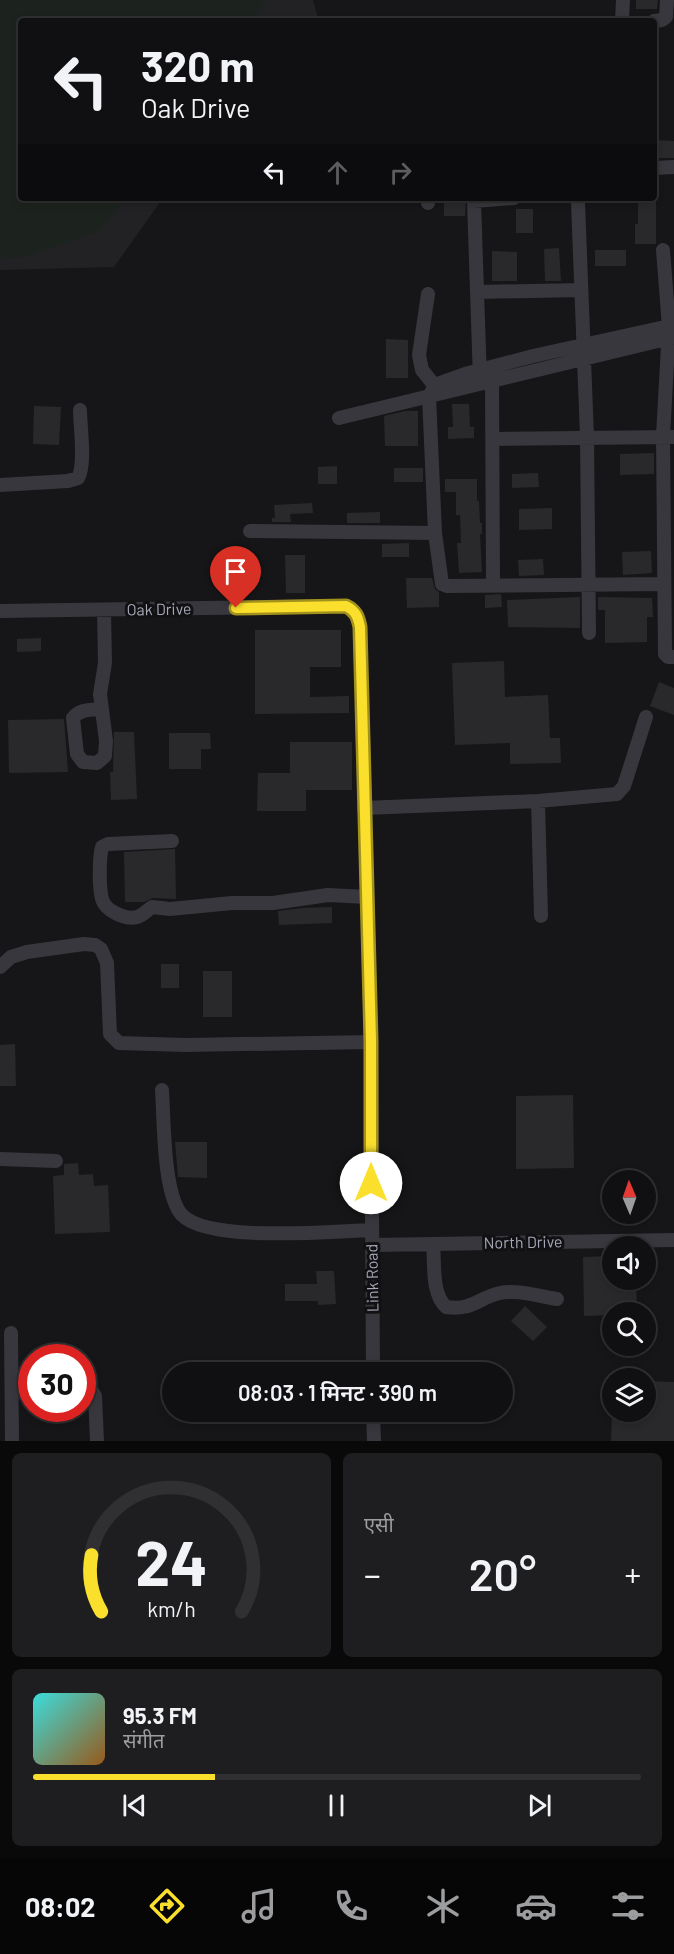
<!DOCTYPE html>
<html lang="hi">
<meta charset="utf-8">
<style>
body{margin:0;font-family:Barlow,"Noto Sans Devanagari",sans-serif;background:#1e1e20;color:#f1f3f6;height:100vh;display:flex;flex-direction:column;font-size:22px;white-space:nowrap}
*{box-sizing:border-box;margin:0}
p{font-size:20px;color:#9c9d9f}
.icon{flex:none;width:33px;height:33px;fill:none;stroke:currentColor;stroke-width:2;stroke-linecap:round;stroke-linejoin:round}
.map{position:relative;height:1441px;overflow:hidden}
.side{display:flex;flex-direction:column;gap:12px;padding:12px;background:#09090a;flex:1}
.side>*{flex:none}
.guide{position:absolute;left:18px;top:18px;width:639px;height:183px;border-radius:6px;box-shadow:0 3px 9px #0003,0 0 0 2px #303032;background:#101012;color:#f1f3f6;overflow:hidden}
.needle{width:39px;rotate:358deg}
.controls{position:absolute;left:602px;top:1170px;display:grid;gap:12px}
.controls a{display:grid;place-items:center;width:54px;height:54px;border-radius:50%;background:#101012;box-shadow:0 3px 9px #0003,0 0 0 2px #303032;font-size:30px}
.speed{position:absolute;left:18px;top:1344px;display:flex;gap:12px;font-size:30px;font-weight:700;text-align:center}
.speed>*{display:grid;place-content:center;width:78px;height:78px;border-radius:50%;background:#101012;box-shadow:0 3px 9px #0003,0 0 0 2px #303032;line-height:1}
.speed .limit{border:9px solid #d22;background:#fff;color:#111}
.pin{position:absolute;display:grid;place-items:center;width:51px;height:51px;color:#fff;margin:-62px -26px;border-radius:50% 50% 50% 0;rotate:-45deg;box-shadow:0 0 6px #0007}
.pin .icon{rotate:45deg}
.me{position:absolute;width:66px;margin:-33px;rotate:0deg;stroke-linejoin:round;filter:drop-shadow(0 0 4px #0008)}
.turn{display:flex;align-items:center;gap:21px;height:126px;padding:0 24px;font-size:27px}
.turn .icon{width:78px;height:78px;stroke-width:2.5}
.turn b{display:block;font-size:42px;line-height:51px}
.lanes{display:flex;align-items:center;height:57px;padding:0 24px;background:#0003;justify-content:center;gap:30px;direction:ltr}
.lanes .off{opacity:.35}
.big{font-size:45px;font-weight:600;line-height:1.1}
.side .tile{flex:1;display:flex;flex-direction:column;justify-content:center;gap:9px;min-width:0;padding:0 21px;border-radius:9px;background:#1e1e20}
.side .dial{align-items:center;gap:0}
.dial svg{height:156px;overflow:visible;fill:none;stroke:#303032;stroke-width:7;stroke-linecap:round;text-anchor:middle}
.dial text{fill:#f1f3f6;stroke:none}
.song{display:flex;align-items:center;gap:18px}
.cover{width:72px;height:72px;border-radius:9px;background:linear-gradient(135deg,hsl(180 70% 55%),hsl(30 70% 35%))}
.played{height:6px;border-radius:3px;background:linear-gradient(90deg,#fae02c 30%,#303032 30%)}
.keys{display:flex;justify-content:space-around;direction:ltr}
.heat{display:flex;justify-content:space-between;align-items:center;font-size:33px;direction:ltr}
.side .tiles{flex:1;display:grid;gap:12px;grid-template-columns:1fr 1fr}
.tile:last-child{grid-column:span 2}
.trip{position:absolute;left:162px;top:1362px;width:351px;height:60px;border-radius:30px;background:#101012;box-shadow:0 3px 9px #0003,0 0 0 2px #303032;font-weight:600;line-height:60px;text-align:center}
.tab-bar{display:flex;height:96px;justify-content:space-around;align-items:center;background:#060607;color:#9c9d9f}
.tab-bar .icon{width:42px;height:42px}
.tab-bar .on{color:#fae02c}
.tab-bar b{font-size:27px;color:#f1f3f6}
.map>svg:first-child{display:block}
.built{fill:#222225}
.green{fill:#1c231e}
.building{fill:#29292c}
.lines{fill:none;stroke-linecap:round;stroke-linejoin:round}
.street{stroke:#37373d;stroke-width:14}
.route-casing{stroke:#a2921d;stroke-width:15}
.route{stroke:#fae02c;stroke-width:10}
.labels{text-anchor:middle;stroke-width:6;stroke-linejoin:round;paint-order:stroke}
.street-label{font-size:16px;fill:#a7a9b9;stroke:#111113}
</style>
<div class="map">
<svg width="674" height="1441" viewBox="0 0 674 1441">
<rect width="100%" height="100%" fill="#161618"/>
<path class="built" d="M0,0H313L319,21H21V198H163L114,267L0,270Z"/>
<path class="green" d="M0,0H266L252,21H21V198H127L99,231L30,256L0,259Z"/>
<path class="building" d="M636,0H658L657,9H636Z
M654,140L674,141V158H654Z
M444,198H466L465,216H444Z
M638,198H656V244H635V224H638Z
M516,209H533V233H516Z
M559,248L561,281H545L544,249Z
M595,250H626V266H595Z
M492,251L517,252V281H492Z
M386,339L408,340V378H386Z
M452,404H469L470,427H474V438L448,439V427H453Z
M34,406L61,407L59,445L33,444Z
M405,411H418V446H385L384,416Z
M654,453V474L620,475V454Z
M337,466V484H318V467Z
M394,468H423V482H394Z
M538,473L539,487L512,488V474Z
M445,479H477V501H479L480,523H482V534H480L482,572L459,573L457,543H461L460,515H456V492H445Z
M312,503L313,513L290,514L291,522H272V518H275L274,505Z
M552,508V529L519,530V509Z
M380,512V523H347V513Z
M409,543V557H382V544Z
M651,551L652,573L623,575L622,552Z
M285,555H305V593H286Z
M543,559L544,575L519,576L518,560Z
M406,578H432L435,589L439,592V607L407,608Z
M501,594L502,607L485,608V595Z
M580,597V628L508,627L507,600Z
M598,597L652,598L653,617H647V642L605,643V610H598Z
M255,630H341V667H310V697L349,696V713L255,714Z
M41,638V651L17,652V639Z
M504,661L505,697L548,695L550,738H560L561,763L510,764V743L455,745L452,663Z
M659,682L674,688V715L650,706Z
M64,719L68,772L9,773L8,720Z
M114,732H134L137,799L111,800L110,772H113Z
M169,733H210L211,749H201V769H169Z
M290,742H352V790H306V811H257L258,773H290Z
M175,849L176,899L153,898L144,902H125L124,852Z
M332,907V923L279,925L278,911L302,908Z
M161,964H179V988H161Z
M203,971H232V1017H203Z
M15,1044L16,1086H0V1045Z
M573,1095L574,1168L516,1169V1096Z
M175,1142H207V1178L178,1177Z
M78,1163L79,1175L93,1174L94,1186L108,1185L110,1232L55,1234L53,1176L64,1175V1164Z
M612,1256V1280H636L637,1312H612V1315L584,1316L583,1257Z
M316,1271H334L336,1304L318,1305V1301H285V1284H317Z
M525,1306L547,1327L533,1341L511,1321Z
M645,1381L674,1382V1441H611L612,1412H645Z"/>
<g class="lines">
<path class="street" d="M622,21L623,0
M654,21L662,20L666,17L667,0
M654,168L674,167
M428,198V203
M576,198L578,202L587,437L589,633
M663,250L669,327L663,436L665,654L668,657H674
M477,292L581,290
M428,294L419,355L422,370L435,386
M480,380L474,201L514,198
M492,380L493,585
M339,418L674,337
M494,439L674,437
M0,485L68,481L78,478C86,465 80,426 80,410
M250,531L435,533
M663,584L447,586L442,584L435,533L429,396L435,386L440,383L465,374L533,356L674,325
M0,611L346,606C356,611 358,617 360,627L371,1042L373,1372
M102,709C90,710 80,709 73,718L77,754L83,762L97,763L105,756L106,741L100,694L105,663L104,610
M538,801L541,916
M364,808L538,801L617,794L624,786L646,717
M172,841L108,844L102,847C99,858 99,888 102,899C105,911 126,920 137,917C143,916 147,910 152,907L170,909L232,903H273L328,895L367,897
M0,967L11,957L27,952L84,944L95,945L101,949L107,963L110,1034L119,1043L185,1045L371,1042
M162,1090C164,1118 163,1195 182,1215C209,1243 331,1231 372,1230
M0,1159L56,1161
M433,1244C435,1263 431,1293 446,1307C472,1311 478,1298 500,1293C518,1289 540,1297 557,1299
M372,1245L674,1240
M11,1333L12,1441
M82,1384L89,1386L95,1396L97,1441
M12,1386L32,1385
M373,1412L374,1441"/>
</g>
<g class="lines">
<g class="route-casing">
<path id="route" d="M236,608L346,606C356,611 358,617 360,627L371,1041V1183"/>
</g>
<use href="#route" class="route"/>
</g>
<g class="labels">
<g class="street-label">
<text transform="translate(159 609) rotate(-1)" y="6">Oak Drive</text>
<text transform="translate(523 1242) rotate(-1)" y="6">North Drive</text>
<text transform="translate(372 1278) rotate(-91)" y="6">Link Road</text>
</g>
</g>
</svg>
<div class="controls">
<a><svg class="needle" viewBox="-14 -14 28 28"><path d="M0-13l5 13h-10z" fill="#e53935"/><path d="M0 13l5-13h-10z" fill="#9c9d9f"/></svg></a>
<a><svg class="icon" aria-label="sound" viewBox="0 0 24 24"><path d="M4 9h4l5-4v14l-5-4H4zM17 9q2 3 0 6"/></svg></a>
<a><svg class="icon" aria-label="search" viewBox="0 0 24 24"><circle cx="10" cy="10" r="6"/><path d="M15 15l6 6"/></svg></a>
<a><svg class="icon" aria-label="layers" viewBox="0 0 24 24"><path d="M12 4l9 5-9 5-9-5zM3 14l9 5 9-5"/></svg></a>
</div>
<div class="speed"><div class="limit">30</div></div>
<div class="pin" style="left:236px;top:608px;background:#d93025"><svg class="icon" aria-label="arrive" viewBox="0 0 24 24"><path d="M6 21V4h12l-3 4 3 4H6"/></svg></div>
<svg class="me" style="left:371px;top:1183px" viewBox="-20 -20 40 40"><circle r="19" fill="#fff"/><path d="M0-13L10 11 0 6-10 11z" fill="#fae02c"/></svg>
<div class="trip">08:03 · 1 मिनट · 390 m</div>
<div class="guide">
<div class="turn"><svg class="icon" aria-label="left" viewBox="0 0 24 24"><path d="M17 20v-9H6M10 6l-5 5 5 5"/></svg><div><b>320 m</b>Oak Drive</div></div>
<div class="lanes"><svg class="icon" aria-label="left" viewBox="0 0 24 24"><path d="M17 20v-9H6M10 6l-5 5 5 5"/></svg><svg class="icon off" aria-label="ahead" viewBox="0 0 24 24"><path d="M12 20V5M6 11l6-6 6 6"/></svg><svg class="icon off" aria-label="right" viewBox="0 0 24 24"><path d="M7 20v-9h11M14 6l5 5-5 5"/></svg></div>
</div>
</div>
<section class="side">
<div class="tiles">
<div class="tile dial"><svg viewBox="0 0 100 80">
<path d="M14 69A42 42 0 1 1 86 69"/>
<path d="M14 69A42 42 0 0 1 9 40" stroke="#fae02c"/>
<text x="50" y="56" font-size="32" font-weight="700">24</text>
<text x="50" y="72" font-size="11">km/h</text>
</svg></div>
<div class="tile"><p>एसी</p>
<div class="heat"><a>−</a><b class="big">20°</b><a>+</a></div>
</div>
<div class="tile">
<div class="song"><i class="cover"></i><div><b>95.3 FM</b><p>संगीत</p></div></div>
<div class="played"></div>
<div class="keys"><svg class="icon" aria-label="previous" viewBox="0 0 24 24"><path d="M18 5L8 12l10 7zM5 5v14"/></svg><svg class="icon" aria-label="pause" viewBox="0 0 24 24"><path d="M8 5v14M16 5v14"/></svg><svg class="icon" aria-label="next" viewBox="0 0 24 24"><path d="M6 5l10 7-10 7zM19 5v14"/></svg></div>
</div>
</div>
</section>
<nav class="tab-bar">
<b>08:02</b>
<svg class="icon on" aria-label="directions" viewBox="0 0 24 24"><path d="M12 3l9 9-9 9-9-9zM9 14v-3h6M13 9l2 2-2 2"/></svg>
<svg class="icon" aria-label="music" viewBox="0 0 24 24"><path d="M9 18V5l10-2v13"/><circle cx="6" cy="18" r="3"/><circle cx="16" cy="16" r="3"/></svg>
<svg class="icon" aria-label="phone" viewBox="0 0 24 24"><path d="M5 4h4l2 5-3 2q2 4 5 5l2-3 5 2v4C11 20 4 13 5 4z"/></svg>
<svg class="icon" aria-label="climate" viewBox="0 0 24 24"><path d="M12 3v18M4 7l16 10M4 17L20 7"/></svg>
<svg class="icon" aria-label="car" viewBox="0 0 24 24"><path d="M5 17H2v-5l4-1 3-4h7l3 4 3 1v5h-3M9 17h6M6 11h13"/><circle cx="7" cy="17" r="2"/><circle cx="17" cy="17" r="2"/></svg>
<svg class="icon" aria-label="filters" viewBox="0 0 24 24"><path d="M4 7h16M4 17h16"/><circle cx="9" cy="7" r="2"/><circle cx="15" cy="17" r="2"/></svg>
</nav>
